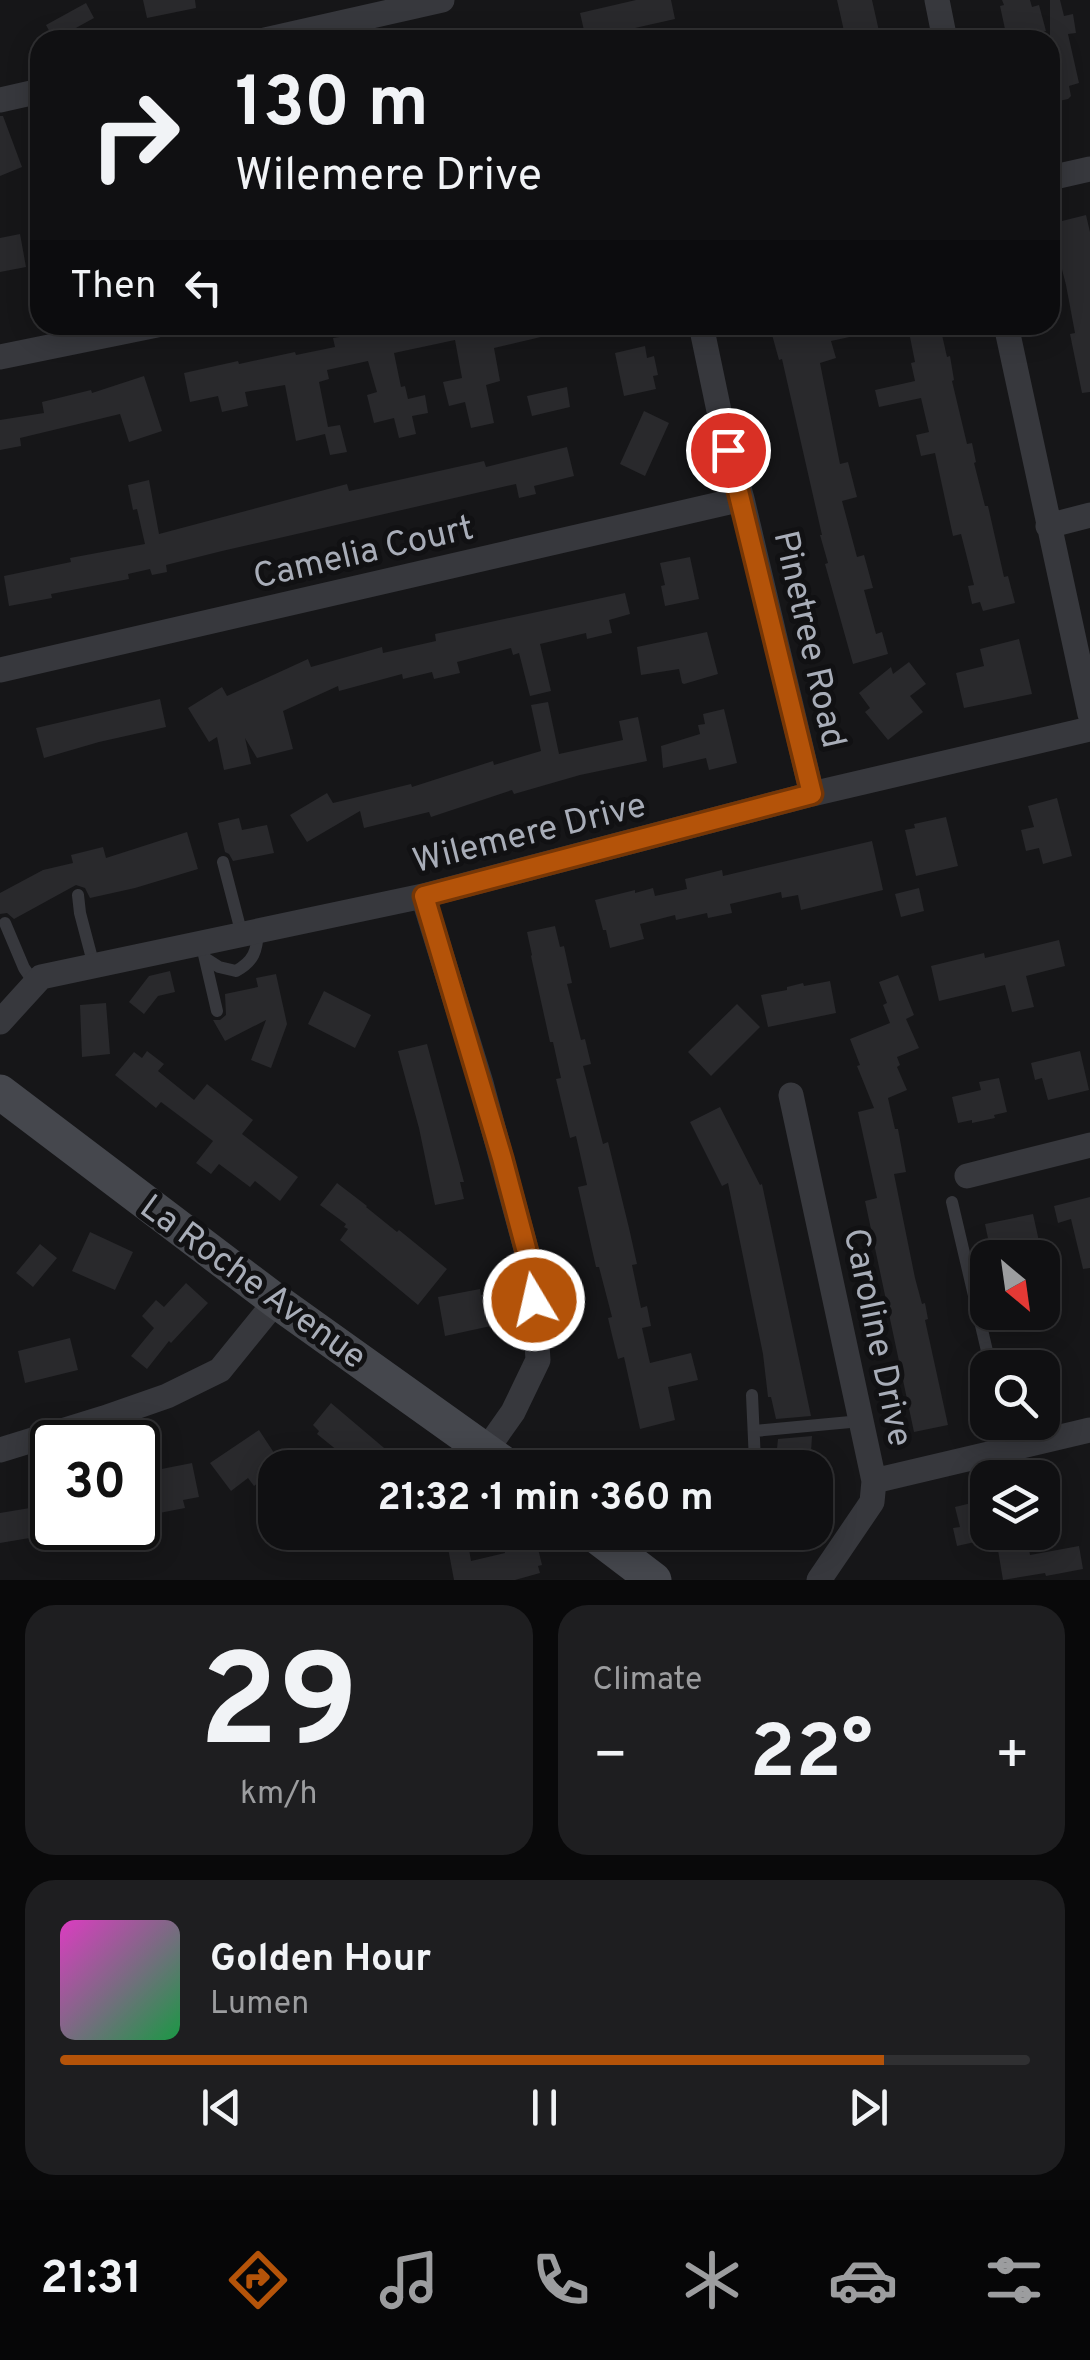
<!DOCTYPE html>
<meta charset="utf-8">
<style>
body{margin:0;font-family:Overpass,sans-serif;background:#1e1e20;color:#f1f3f6;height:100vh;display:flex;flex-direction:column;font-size:38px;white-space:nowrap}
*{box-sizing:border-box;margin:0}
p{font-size:32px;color:#9c9d9f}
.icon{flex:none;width:55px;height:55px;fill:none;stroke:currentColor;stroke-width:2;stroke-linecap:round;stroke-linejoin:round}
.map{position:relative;height:1580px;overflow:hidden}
.side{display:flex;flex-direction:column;gap:25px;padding:25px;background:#09090a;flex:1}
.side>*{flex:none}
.guide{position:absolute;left:30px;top:30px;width:1030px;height:305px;border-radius:30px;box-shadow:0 5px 25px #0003,0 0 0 2px #303032;background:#101012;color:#f1f3f6;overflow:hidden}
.needle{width:65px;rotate:151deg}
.tools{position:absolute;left:970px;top:1240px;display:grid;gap:20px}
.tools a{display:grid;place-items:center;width:90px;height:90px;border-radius:20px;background:#101012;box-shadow:0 5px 25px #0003,0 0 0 2px #303032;font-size:50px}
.speed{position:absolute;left:30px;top:1420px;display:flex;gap:20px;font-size:50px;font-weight:700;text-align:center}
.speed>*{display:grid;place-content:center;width:130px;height:130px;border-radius:50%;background:#101012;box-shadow:0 5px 25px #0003,0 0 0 2px #303032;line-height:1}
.speed .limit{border:5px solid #111;border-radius:15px;background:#fff;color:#111}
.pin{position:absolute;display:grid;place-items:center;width:85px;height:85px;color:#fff;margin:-42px;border:5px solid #fff;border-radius:50%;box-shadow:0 2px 10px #0007}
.me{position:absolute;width:110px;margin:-55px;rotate:351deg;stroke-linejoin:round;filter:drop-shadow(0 0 8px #0008)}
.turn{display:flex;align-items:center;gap:35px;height:210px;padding:0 40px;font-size:45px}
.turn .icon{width:130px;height:130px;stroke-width:2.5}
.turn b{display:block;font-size:70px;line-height:85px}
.then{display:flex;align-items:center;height:95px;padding:0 40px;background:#0003;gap:20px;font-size:38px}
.big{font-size:75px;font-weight:700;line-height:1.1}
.side .card{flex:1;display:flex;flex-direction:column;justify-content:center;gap:15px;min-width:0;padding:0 35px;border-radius:30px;background:#1e1e20}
.side .dial{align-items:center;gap:0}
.dial b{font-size:130px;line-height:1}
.song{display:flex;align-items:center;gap:30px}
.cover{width:120px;height:120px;border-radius:15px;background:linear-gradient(135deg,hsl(310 70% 55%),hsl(140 70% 35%))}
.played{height:10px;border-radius:5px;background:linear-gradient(90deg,#b45309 85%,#303032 85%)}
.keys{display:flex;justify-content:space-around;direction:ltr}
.heat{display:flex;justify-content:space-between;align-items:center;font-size:55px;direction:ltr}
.side .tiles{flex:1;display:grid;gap:25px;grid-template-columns:1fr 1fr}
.card:last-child{grid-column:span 2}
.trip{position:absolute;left:258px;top:1450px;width:575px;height:100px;border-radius:30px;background:#101012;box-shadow:0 5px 25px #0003,0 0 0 2px #303032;font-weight:700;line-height:100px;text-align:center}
.tabs{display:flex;height:160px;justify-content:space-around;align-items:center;background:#060607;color:#9c9d9f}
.tabs .icon{width:70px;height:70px}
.tabs .selected{color:#b45309}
.tabs b{font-size:45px;color:#f1f3f6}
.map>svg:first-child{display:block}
.building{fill:#29292c}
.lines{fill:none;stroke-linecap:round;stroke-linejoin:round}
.service{stroke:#37383d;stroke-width:12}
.minor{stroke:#37383d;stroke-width:25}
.secondary{stroke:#45474d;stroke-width:35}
.route-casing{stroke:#753606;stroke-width:25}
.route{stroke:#b45309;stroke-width:18}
.labels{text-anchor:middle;stroke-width:10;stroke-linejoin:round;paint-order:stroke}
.street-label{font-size:35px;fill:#a8adb8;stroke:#111113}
</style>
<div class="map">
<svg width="1090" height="1580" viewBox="0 0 1090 1580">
<rect width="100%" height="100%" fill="#161618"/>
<path class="building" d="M143,0H195L196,8L147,18Z
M636,0H671L675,19L586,39L580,13Z
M837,0H872L881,40H846Z
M1002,0H1030L1032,7L1039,5L1046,31L1012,40L1009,28L1005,29L1000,6L1004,5Z
M1050,0H1060L1064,16L1073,14L1076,33L1068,34L1079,83L1069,86L1071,96L1068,99L1050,103Z
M86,3L94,18L54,40L46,25Z
M0,116H3L22,167L0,176Z
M1086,215L1090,232V392L1082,393L1070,334L1075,333L1066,285L1055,242L1053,243L1050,224Z
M20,234L26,267L0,272V238Z
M395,325H561L562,332L494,348L500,381L486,385L494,423L471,428L465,402L449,406L443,382L462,378L455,340L394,353L401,387L405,386L408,399L425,395L428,413L412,416L416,434L399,438L394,418L374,423L367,395L377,392L368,361L327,370L329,379L319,382L328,427L340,425L347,452L330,455L325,434L296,441L285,385L245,392L248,406L222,412L218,396L190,402L184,373L238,361L239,364L295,352L296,355L335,347L333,338L346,336L345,333L369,327L370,331Z
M792,325H867L868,333L831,341L836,358L820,363L840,464L848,462L857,497L842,501L857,557L864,555L873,588L864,590L876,634L882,632L888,654L853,664L825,564L828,563L820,535H822L782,359L779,360L771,331Z
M940,326L947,357L950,356L954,380L952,381L967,444L972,443L976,462L974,463L985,506H988L1004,577L1008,576L1015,603L983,611L980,602L972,604L968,586L974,585L961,534L953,536L935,453L921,456L916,435L929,432L921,398L879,407L875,390L915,381L911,363L915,362L909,332Z
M645,346L647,358L654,356L658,375L653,376L656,389L624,396L615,353Z
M144,376L162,431L129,442L120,414L20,438L21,446L0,450V420L44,413L42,402L91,390L92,393Z
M567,387L570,407L532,416L527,396Z
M644,411L669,423L645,476L620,464Z
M567,447L574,476L534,486L536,494L519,498L516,484L222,551L166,565L167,572L152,575L150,569L128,574L129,579L51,594L52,598L9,606L4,576L71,562L70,558L145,544L137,509L133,510L128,485L149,480L159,534L347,484L349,491L484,461L486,467Z
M690,557L699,599L665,606L661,586L665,585L660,563Z
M625,593L630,614L609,620L612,633L587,639L586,633L540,644L551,691L530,696L519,653L513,655L511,648L457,662L460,673L434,679L432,672L403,679L402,674L339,691L338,686L283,711L293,749L257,758L245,738L251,764L224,770L217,737L209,742L188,708L222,687L227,696L308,659L311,667L382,647L383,653L436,641L435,634Z
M707,632L718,674L684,684L682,683L679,669L641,675L637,647Z
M1019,639L1032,694L964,708L956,673L984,666L980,649Z
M909,662L926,684L910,696L923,712L888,740L865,712L870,708L859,693L891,667L893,674Z
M160,699L166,727L99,742L44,758L36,728Z
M548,702L559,754L623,740L619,721L638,717L647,761L580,775L514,794L512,790L431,817L429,812L364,828L360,811L307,842L290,815L327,793L333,803L411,784L412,787L493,761L494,765L541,751L531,705Z
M724,709L737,763L709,770L706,758L663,768L661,746L700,734L698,725L705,724L703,714Z
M1057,798L1072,856L1043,864L1039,848L1026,851L1021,830L1034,827L1028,806Z
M946,817L958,866L916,876L905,830L915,828L914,824Z
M239,818L242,830L267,825L274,853L233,861L229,854L225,852L218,823Z
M187,832L198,869L135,888L90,898L85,888L76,885L14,919L7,913L0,914V893L43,870L73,863L71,855L103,847L106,858Z
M872,841L883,890L801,910L798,895L782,898L781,892L730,904L732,913L708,918L707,913L676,920L675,915L640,924L644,939L610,948L606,930H603L595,900L635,890V893L653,888L655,896L687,889L685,879L722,870L723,876Z
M919,888L924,911L901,917L895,894Z
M555,926L560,947L564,946L572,983L567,984L581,1040L585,1039L591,1064L583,1066L603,1144L608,1142L629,1228L637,1264L632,1265L641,1308L647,1306L651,1326L642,1328L650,1363L691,1353L698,1380L668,1387L675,1420L640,1429L624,1357L618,1359L612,1335L608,1318L612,1317L599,1267H596L578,1187L587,1185L576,1136L570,1138L556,1079L561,1078L553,1042H550L531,956L532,955L527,932Z
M1059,940L1065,966L1026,976L1034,1007L1012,1012L1005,985L939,1001L931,966L984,953L985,958Z
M170,971L175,992L158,996L144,1014L129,1002L149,976Z
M276,974L287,1024L271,1068L251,1060L266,1020L225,1041L213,1020H220L226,1015L225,994L258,987L256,978Z
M898,975L914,1015L906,1019L919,1048L897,1057L900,1065L897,1067L907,1090L888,1098L895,1129H898L906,1172L894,1174L915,1278L922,1304L925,1303L928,1319L925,1320L948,1425L914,1432L865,1201L877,1198L858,1112L874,1108L857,1066L860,1065L850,1039L890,1023L883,1005L887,1003L879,982Z
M830,981L836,1013L768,1027L761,995L787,990V987L803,983L804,986Z
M324,991L371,1015L355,1048L308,1024Z
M106,1003L110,1054L82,1057L80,1005Z
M737,1004L760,1027L711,1076L688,1052Z
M427,1044L464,1182H460L464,1199L435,1205L419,1128L398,1051Z
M147,1051L164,1064L158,1071L194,1100L207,1084L253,1120L242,1134L298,1177L280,1201L255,1181L250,1187L219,1164L211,1174L196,1163L213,1141L161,1102L156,1108L115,1075L134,1052L142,1058Z
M1080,1051L1089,1090L1048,1100L1042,1078L1035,1080L1031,1063Z
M999,1078L1007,1112L994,1115L995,1118L972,1123V1120L958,1123L952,1097L981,1090L979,1082Z
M720,1107L760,1185L762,1184L811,1416L776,1419L771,1397H768L763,1354L728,1183L722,1186L690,1122Z
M337,1183L367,1206L366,1207L397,1232L399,1230L447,1269L418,1305L340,1240L348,1229L344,1227L346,1224L320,1205Z
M1090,1197V1268L1083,1269L1071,1219L1058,1223L1054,1206Z
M1033,1214L1042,1255L992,1258L985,1224Z
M90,1232L133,1252L115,1290L72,1271Z
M40,1244L57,1258L33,1287L16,1273Z
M186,1283L208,1303L171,1343L169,1341L147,1369L131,1356L154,1328L142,1316L156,1300L164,1307Z
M480,1289L481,1295L494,1293L500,1324L445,1336L438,1297Z
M70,1338L78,1370L25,1383L18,1351Z
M331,1403L390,1453L388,1455L400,1468H359L317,1434L319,1431L313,1425Z
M259,1430L282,1465L275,1468V1470L254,1486L248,1478L231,1491L210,1463Z
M812,1436L810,1468H775L778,1439Z
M192,1463L199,1497L183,1500L185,1508L149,1515L141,1473Z
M988,1499V1539L957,1546L953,1528L960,1527L955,1507Z
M48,1505L53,1534L0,1543V1513Z
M445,1532H466L471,1561L505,1553L500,1532H534L542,1565L538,1566L540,1573L515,1580H454Z
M1027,1539L1030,1555L1079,1546L1083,1569L1046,1576L1045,1573L1003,1580L997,1544Z"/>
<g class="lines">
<path class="service" d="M223,862L242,935
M78,895L80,913L94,966
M5,923L24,968L35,984
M204,955L217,1011
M205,958L219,967L236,971C254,961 257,951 258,931
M952,1202L991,1368
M752,1395L755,1462
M1002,1422L1007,1448
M755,1431L861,1421"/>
<path class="minor" d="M937,0L945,40
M265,40L442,0
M0,100L40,91
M1050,178L1090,169
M701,325L723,430L742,499L812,794
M1006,325L1090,714
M0,357L157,325
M1048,526L1090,515
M0,670L742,499
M423,896L481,1083L532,1271L538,1360L513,1412L487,1449
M0,1022L41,977L423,896L812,794L1090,729
M791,1095L874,1481L872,1502L819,1580
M967,1176L1090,1145
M0,1450L104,1418L167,1396L220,1370L276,1301
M874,1481L1090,1430"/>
<path class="secondary" d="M0,1092L276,1301L510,1468
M591,1532L654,1580"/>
</g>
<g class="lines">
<g class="route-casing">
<path id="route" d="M534,1300L532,1271L502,1158L424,896L812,794L728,450"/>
</g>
<use href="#route" class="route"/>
</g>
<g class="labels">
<g class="street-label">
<text transform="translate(363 551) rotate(-13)" y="12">Camelia Court</text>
<text transform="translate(811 639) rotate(77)" y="12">Pinetree Road</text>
<text transform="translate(529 832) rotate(-14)" y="12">Wilemere Drive</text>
<text transform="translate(254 1281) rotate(36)" y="12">La Roche Avenue</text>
<text transform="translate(879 1337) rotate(78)" y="12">Caroline Drive</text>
</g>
</g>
</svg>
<div class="tools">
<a><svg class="needle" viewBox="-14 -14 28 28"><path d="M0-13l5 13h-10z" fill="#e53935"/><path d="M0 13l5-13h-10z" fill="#9c9d9f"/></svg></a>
<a><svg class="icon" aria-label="search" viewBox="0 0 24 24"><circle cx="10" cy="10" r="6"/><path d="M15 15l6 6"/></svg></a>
<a><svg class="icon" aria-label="layers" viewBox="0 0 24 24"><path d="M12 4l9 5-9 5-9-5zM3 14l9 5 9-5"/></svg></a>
</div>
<div class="speed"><div class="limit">30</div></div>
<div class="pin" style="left:728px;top:450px;background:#d93025"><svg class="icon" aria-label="arrive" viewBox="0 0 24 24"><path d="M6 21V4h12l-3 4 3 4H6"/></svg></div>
<svg class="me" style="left:534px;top:1300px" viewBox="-20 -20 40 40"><circle r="17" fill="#b45309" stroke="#fff" stroke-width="3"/><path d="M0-11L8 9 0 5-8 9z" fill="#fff"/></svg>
<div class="trip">21:32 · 1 min · 360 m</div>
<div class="guide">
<div class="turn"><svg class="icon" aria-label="right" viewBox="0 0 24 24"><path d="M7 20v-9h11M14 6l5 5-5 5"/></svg><div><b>130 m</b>Wilemere Drive</div></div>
<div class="then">Then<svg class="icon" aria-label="left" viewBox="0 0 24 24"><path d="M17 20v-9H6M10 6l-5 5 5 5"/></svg></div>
</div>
</div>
<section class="side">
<div class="tiles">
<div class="card dial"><b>29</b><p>km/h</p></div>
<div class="card"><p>Climate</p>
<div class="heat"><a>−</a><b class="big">22°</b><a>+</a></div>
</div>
<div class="card">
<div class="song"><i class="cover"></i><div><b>Golden Hour</b><p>Lumen</p></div></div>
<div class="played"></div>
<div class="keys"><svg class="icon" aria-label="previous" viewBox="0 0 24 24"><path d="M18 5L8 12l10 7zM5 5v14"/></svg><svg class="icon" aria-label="pause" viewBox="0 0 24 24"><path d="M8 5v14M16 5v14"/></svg><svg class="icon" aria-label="next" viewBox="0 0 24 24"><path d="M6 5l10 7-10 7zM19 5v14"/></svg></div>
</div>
</div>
</section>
<nav class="tabs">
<b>21:31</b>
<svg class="icon selected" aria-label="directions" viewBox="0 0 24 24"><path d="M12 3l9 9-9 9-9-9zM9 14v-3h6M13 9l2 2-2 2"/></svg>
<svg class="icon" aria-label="music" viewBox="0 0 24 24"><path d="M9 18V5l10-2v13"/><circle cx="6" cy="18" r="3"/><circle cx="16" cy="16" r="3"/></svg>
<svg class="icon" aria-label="phone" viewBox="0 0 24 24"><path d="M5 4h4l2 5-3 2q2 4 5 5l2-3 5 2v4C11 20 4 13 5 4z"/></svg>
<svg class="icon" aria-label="climate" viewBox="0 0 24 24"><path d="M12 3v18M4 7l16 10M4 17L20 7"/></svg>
<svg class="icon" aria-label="car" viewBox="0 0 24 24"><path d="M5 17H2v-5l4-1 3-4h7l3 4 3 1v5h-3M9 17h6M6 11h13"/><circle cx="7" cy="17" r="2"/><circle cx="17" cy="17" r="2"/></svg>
<svg class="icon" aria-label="filters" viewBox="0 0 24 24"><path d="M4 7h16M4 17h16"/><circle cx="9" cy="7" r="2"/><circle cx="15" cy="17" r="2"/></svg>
</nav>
